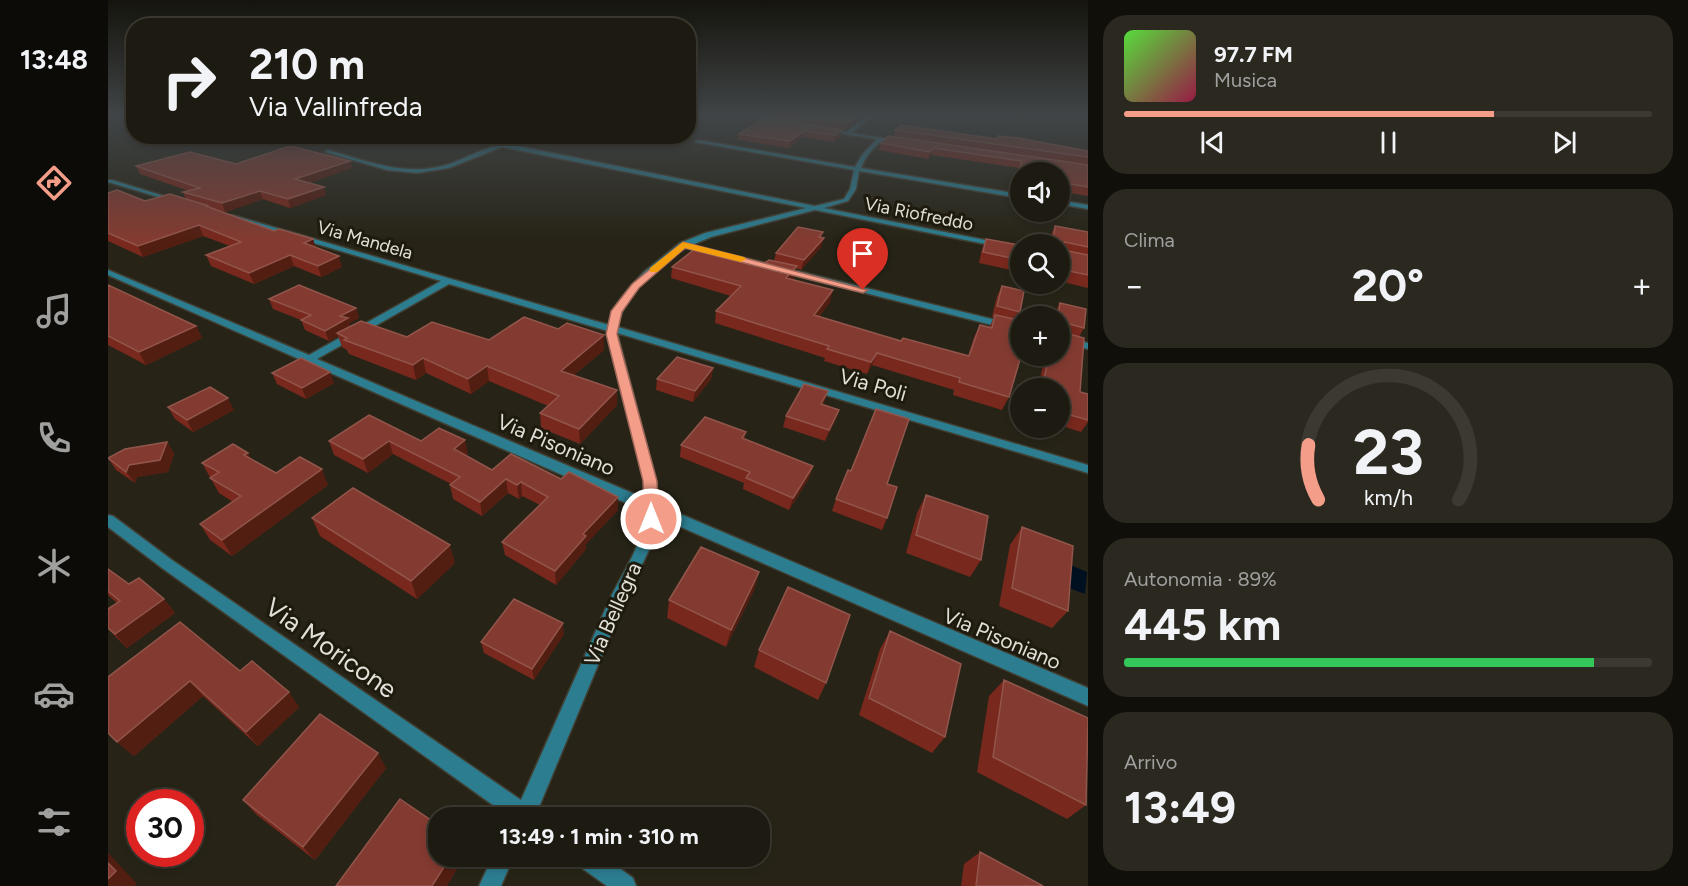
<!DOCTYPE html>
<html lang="it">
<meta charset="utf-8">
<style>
body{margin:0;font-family:Figtree,sans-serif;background:#2a281f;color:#f1f3f6;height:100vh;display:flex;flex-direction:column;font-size:22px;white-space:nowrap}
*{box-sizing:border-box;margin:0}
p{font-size:20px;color:#a0a19f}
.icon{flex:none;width:33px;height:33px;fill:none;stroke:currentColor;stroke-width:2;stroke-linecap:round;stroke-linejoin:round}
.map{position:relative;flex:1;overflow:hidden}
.details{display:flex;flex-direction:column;gap:15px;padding:15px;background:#100f09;width:600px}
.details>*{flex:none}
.top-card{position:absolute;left:18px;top:18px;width:570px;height:126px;border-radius:24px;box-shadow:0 3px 9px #0003,0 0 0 2px #3b3931;background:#1d1b11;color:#f1f3f6;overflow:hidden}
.fabs{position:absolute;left:902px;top:162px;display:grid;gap:12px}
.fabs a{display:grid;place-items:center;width:60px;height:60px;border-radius:50%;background:#1d1b11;box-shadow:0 3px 9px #0003,0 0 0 2px #3b3931;font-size:30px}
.speed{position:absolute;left:18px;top:789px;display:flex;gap:12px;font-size:30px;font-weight:700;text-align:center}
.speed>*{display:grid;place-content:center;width:78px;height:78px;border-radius:50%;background:#1d1b11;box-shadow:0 3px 9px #0003,0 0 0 2px #3b3931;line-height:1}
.speed .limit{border:9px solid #d22;background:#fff;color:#111}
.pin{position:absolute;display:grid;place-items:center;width:51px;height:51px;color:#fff;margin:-62px -26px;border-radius:50% 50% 50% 0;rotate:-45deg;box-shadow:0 0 6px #0007}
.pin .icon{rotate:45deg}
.me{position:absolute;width:66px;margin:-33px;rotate:0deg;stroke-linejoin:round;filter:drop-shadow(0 0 4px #0008)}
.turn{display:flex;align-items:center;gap:21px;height:126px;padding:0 24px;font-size:27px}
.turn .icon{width:78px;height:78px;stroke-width:2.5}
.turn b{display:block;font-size:42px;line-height:51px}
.big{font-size:45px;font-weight:700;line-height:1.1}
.details .tile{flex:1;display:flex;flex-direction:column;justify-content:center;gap:9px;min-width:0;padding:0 21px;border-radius:24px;background:#2a281f}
.details .dial{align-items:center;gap:0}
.dial svg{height:156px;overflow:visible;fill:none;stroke:#3b3931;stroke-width:7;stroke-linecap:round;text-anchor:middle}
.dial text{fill:#f1f3f6;stroke:none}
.song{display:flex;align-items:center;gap:18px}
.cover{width:72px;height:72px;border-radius:9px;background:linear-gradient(135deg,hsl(110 70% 55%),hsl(340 70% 35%))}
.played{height:6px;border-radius:3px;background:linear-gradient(90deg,#f49e89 70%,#3b3931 70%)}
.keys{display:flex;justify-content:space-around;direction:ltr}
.heat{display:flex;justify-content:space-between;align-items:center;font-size:33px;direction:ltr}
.charge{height:9px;border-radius:4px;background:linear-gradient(90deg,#34c759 89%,#3b3931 0)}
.trip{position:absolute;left:320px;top:807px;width:342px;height:60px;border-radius:24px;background:#1d1b11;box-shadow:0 3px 9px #0003,0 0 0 2px #3b3931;font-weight:700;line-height:60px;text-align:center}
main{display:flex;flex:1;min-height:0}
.dock{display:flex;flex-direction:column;width:108px;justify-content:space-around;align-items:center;background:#0c0b07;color:#a0a19f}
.dock .icon{width:42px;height:42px}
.dock .current{color:#f49e89}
.dock b{font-size:27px;color:#f1f3f6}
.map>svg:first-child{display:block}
.water{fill:#001021}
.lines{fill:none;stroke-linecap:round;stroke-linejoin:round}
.minor-casing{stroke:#413e32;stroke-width:3}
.minor{fill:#2c7d90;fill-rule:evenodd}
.wall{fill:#78281d}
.shaded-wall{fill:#531e12}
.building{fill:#833b31;stroke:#92554b;stroke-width:1.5}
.route{fill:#f49e89;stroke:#9f6759;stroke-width:1.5}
.slow{fill:#f59e0b}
.labels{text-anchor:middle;stroke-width:6;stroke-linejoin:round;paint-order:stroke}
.far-street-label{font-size:18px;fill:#e1dfd7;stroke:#1e1b0e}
.street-label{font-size:21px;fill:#e1dfd7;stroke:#1e1b0e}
.near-street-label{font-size:26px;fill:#e1dfd7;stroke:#1e1b0e}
</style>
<main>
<nav class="dock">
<b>13:48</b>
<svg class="icon current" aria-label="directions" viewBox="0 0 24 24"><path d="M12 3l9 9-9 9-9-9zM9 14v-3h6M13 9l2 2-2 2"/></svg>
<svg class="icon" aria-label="music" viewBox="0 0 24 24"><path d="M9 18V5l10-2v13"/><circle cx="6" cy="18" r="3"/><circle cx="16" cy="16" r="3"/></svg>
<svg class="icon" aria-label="phone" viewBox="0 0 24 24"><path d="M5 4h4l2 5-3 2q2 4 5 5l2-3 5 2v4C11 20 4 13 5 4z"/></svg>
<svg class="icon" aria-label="climate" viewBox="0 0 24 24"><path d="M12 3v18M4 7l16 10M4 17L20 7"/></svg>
<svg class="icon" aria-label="car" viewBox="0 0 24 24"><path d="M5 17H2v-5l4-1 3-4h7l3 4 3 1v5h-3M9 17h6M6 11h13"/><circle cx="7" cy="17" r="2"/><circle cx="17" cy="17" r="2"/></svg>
<svg class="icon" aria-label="filters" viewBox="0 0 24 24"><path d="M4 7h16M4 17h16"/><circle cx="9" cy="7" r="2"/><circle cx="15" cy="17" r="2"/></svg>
</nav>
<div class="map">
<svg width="980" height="886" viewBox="0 0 980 886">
<rect width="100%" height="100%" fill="#272417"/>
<path class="water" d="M960,564L979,572L977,594L958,587Z"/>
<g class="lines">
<g class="minor-casing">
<path id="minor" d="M759,116H764L744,133L780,139C768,142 758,156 753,168L912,194V198L751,171L748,189L740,201L716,208L912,247V251L707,210L603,237L584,245L912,326V332L578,248C550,264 514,294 510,327L980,465V473L509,333L548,481L549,504L980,688V706L550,517L541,550L517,600L429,812L431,818H403L54,568L0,527V515L5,516L64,560L413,800C442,735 471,669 500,603C513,574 537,544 536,511L0,275V270L201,355L333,281L122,218L121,217L124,215L501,325L509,304L522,287L536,272L572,243L597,233L698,208L394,147L341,168L309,173L279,170L217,152L220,150C259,161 298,177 338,165C356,160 371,149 390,146L348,136H360L707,206L736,199L742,189L746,170L587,142L590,140L747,167L754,155L769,139L715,131L717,130L739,132ZM341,284L500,331L536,481V498L209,359Z
M0,180H4L72,201L67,202L0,182Z
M951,200L980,205V209L951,204Z
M951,336L980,343V349L951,342Z
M385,856H406L393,886H371Z
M466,856H495L525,878L528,886H499L468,864Z"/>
</g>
<use href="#minor" class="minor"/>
</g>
<path class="wall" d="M663,116H751L747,120L746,124L738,130L686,123L733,137L726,142L695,137L681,148L630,140L631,134L663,119Z
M787,130L889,139L980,151V196L951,191V172H912V185L905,184L911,168L823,155L820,159L771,150L773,143L785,137Z
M242,161L244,168L201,183L218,195L182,208L155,199L117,212L101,207L166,231L205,239L208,248L234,267L213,277L186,266L146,284L103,266L98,255L122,246L95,236L35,257L0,241V193L37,201L78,199L75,192L81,191L32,174L28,166Z
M947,226L980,232V288L951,281V244H941L942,237Z
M878,239L912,245V272L871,263L874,249Z
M713,247L693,270L688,268L686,278L684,280L722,302L711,317L793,341L860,356L866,337L872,325L881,328L886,317H884L889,296L894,286L912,312L908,320L909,329L901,397L894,410L845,395L846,390L764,365L759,374L716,361L717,358L607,323L608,311L623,296L563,278L564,267L654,265L666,261L668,253Z
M0,285L88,326L94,338L38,365L0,345Z
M161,299L248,308L251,318L241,323L242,327L299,337L381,340L450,329L496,335V350L466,375L509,390V405L472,444L433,428L432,413L440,406L381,381L363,394L318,373L308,380L241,354L239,350L234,347L230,336L221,341L197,330L193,320L165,309Z
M952,303L976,328L971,337L972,392L980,394V422L973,432L951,425V388H930L937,356H951V316H946L947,313Z
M605,368L603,379L585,402L548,390L549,379Z
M164,373L226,383L198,399L169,384Z
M716,403L715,405L731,410L727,421L717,441L675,427L678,416Z
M60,407L126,410L85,432L67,419Z
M638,432L636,439L705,466L701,478L681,510L635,489L636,483L572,457L573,445Z
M221,441H313L360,454L357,456L384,470L510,510L478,544V549L448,585L397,555L394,542L432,505L414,496L411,499L400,493L374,516L345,499L342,485L343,484L285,454L260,473L226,455Z
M59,442L66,454L60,472L29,477L27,483L8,470L0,458Z
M144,459L168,473L220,485L124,556L102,540L92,524L125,502L111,493L94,463Z
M818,495L873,560L862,577L798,553L809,513Z
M728,499L779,518L774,530L724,511Z
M204,518L347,563L309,599L212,536Z
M914,527L960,611L944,628L891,606L902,545Z
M0,569L21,584L56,599L67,613L19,648L0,629V609L9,603L0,595Z
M651,572L646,590L618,647L559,618L561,600Z
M782,631L837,737L824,753L751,715L772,649Z
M456,634L426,680L376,653L373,642Z
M651,650L718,683L710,700L646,667Z
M132,671L191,707L150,746L95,696L26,756L9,742L0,677Z
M896,680L978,805L959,819L869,772L881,696Z
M278,768L207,860L149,815L135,800Z
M872,852L935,886H853L856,864Z"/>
<path class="shaded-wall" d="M745,116H751L747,120L746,124L738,130L740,123Z
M734,130L733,137L726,142L727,135Z
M696,131L695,137L681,148L682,141Z
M826,148L823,155L820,159L822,152Z
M242,161L244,168L189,187L187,179Z
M216,187L218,195L182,208L180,199Z
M152,191L155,199L117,212L114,203Z
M91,225L95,236L35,257L30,246Z
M715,232L713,241L716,238L713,247L693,270L696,260Z
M205,239L208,250L196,243Z
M182,255L186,266L146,284L141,273Z
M231,256L234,267L213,277L210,266Z
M689,266L686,278L676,290L678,278Z
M725,290L722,302L703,327L706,315Z
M248,308L251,318L241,323L243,329L229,333L230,336L221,341L217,331L232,316Z
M88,326L94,338L38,365L31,352Z
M496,335V350L454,385L453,371Z
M769,353L764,365L759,374L763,362Z
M315,358L318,373L308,380L305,365Z
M379,366L381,381L363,394L360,379Z
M605,368L603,379L585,402L587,391Z
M222,372L226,383L198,399L194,388Z
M509,390V405L472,444L471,429Z
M720,391L716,403L710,416L713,404Z
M120,398L126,410L85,432L79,420Z
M731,410L727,421L717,441L721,430Z
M357,440L360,454L349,463L346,449Z
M281,441L285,454L260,473L255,459Z
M59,442L66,454L60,472L29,477L27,483L18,472L21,465Z
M140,453L148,469L136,455Z
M705,466L701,478L681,510L685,498Z
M214,469L220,485L124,556L114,540Z
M398,479L400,493L374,516L372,502Z
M413,482L414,496L411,499L409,485Z
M510,497V510L478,544V549L448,585L447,571L475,534Z
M342,545L347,563L309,599L303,581Z
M651,572L646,590L618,647L623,630Z
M56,599L67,613L19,648L7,634Z
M455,623L456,634L426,680L424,669Z
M82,681L95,696L26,756L9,742Z
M181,692L191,707L150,746L138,732Z
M270,753L278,768L207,860L195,847Z
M0,853L29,884L26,886H0Z
M343,856H357L339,886H324Z"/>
<path class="building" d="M689,116H745L748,117L740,123Z
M656,118L734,130L727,135L696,131L682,141L631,134Z
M793,125L889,139L890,136L910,138L980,151V157L787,130Z
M780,136L980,165V187L951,182V172H912V177L909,176L914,161L826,148L822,152L773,143Z
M182,146L242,161L187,179L216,187L180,199L152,191L114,203L75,192L92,188L28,166L82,152L128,164Z
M9,190L37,201L62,194L101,206H98L166,231L171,229L205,239L196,243L231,256L210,266L182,255L141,273L98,255L133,242L91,225L30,246L0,233V193Z
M947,226L980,232V247L957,242L954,245L955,250L980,255V275L951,269V244H945Z
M690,227L715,232L711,237L716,238L696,260L668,253Z
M878,239L912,245V260L875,252Z
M588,248L654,265L661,260L689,266L678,278L725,290L706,315L793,341L795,338L861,356L872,325L884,328L887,315L911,320L909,329L912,330V356H913L901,397L851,382L852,378L769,353L763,362L719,349L721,346L608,311L633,286L564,267Z
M0,285L88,326L31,352L0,336Z
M191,285L248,308L232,316L240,318L217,331L193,320L203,315L161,299Z
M894,286L916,291L912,312L889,306Z
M952,303L978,309L976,328L958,323L955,325L957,333L976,338L972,392L980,394V420L951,412V388H934L941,356H951V316H950Z
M416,317L450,329L459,323L496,335L453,371L509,390L471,429L432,413L451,396L379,366L360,379L315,358L305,365L236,340L239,338L229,333L253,321L299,337L324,322L381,340Z
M569,357L605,368L587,391L549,379Z
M193,358L222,372L194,388L164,373Z
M696,384L720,391L713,404L731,410L721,430L678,416Z
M102,387L120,398L79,420L60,407Z
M768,409L801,419L779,484L789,487L779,518L728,499L740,470L743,471Z
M261,415L313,441L331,428L357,440L346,449L384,470L403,454L453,479L461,472L510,497L475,534L478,536L447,571L394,542L440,497L413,482L409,485L398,479L372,502L342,485L352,477L281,441L255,459L221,441Z
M597,417L638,432L634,438L705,466L685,498L638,478L642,472L573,445Z
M59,442L52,460L21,465L18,472L0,458L17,449Z
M125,444L140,453L136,455L168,473L192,457L214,469L114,540L92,524L133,496L102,478L111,472L94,463Z
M245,488L342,545L303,581L204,518Z
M818,495L880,516L873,560L808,535Z
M914,527L965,546L960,611L904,588Z
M593,547L651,572L623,630L561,600Z
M0,569L21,584L31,578L56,599L7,634L0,628V609L12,601L0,591Z
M680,587L742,615L718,683L651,650Z
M406,599L455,623L424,669L373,642Z
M72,622L132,671L144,661L181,692L138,732L82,681L9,742L0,733V677Z
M782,631L853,664L837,737L761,698Z
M896,680L980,718L978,805L885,757Z
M212,714L270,753L195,847L135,800Z
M292,799L330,825V856H343L324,886H228Z
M872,852L935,886H868Z
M0,863L8,871L0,879Z"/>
<linearGradient id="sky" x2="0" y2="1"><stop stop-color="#15140d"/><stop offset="0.48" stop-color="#414547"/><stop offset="1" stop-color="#414547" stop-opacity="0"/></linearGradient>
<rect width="980" height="240" fill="url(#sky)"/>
<path class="route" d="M575,242L760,290L755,293L577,248L531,288L514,312L509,334L549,481L551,519L549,523H538L536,519L535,481L498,334L503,311L524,284Z"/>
<path class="slow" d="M575,242L636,257L638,259L633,262L577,248L549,272H542V268Z"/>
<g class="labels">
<g class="far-street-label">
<text transform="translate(811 214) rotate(11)" y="6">Via Riofreddo</text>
<text transform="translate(257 240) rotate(16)" y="6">Via Mandela</text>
</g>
<g class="street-label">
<text transform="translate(765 385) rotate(16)" y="7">Via Poli</text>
<text transform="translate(448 445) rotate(23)" y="7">Via Pisoniano</text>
<text transform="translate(505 614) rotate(-66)" y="7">Via Bellegra</text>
<text transform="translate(894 639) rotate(23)" y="7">Via Pisoniano</text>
</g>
<g class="near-street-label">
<text transform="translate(223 648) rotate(35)" y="9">Via Moricone</text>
</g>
</g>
</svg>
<div class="fabs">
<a><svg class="icon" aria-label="sound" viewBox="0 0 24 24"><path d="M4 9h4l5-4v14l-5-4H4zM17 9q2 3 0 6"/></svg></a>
<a><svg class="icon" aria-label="search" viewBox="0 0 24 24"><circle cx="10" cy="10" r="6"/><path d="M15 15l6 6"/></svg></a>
<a>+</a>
<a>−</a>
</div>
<div class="speed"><div class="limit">30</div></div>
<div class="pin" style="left:755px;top:290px;background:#d93025"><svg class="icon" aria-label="arrive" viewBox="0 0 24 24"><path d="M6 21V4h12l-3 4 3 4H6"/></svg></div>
<svg class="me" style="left:543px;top:519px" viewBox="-20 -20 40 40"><circle r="17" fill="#f49e89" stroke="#fff" stroke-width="3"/><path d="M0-11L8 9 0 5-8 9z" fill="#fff"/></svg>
<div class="trip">13:49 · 1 min · 310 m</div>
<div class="top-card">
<div class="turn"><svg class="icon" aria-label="right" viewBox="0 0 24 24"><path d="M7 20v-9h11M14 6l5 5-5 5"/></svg><div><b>210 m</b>Via Vallinfreda</div></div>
</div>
</div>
<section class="details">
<div class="tile">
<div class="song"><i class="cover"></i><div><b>97.7 FM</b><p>Musica</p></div></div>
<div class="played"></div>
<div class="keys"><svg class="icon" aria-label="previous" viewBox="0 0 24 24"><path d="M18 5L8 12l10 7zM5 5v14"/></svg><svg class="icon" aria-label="pause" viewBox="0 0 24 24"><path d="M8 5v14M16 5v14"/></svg><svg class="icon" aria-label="next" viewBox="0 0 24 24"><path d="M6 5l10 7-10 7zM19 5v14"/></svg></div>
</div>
<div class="tile"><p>Clima</p>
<div class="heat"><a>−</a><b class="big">20°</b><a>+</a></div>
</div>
<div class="tile dial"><svg viewBox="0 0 100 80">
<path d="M14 69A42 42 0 1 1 86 69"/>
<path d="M14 69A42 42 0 0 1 9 41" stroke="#f49e89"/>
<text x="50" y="56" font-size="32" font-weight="700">23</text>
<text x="50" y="72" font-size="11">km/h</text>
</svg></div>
<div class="tile"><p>Autonomia · 89%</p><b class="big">445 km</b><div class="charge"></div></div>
<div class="tile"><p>Arrivo</p><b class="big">13:49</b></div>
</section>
</main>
